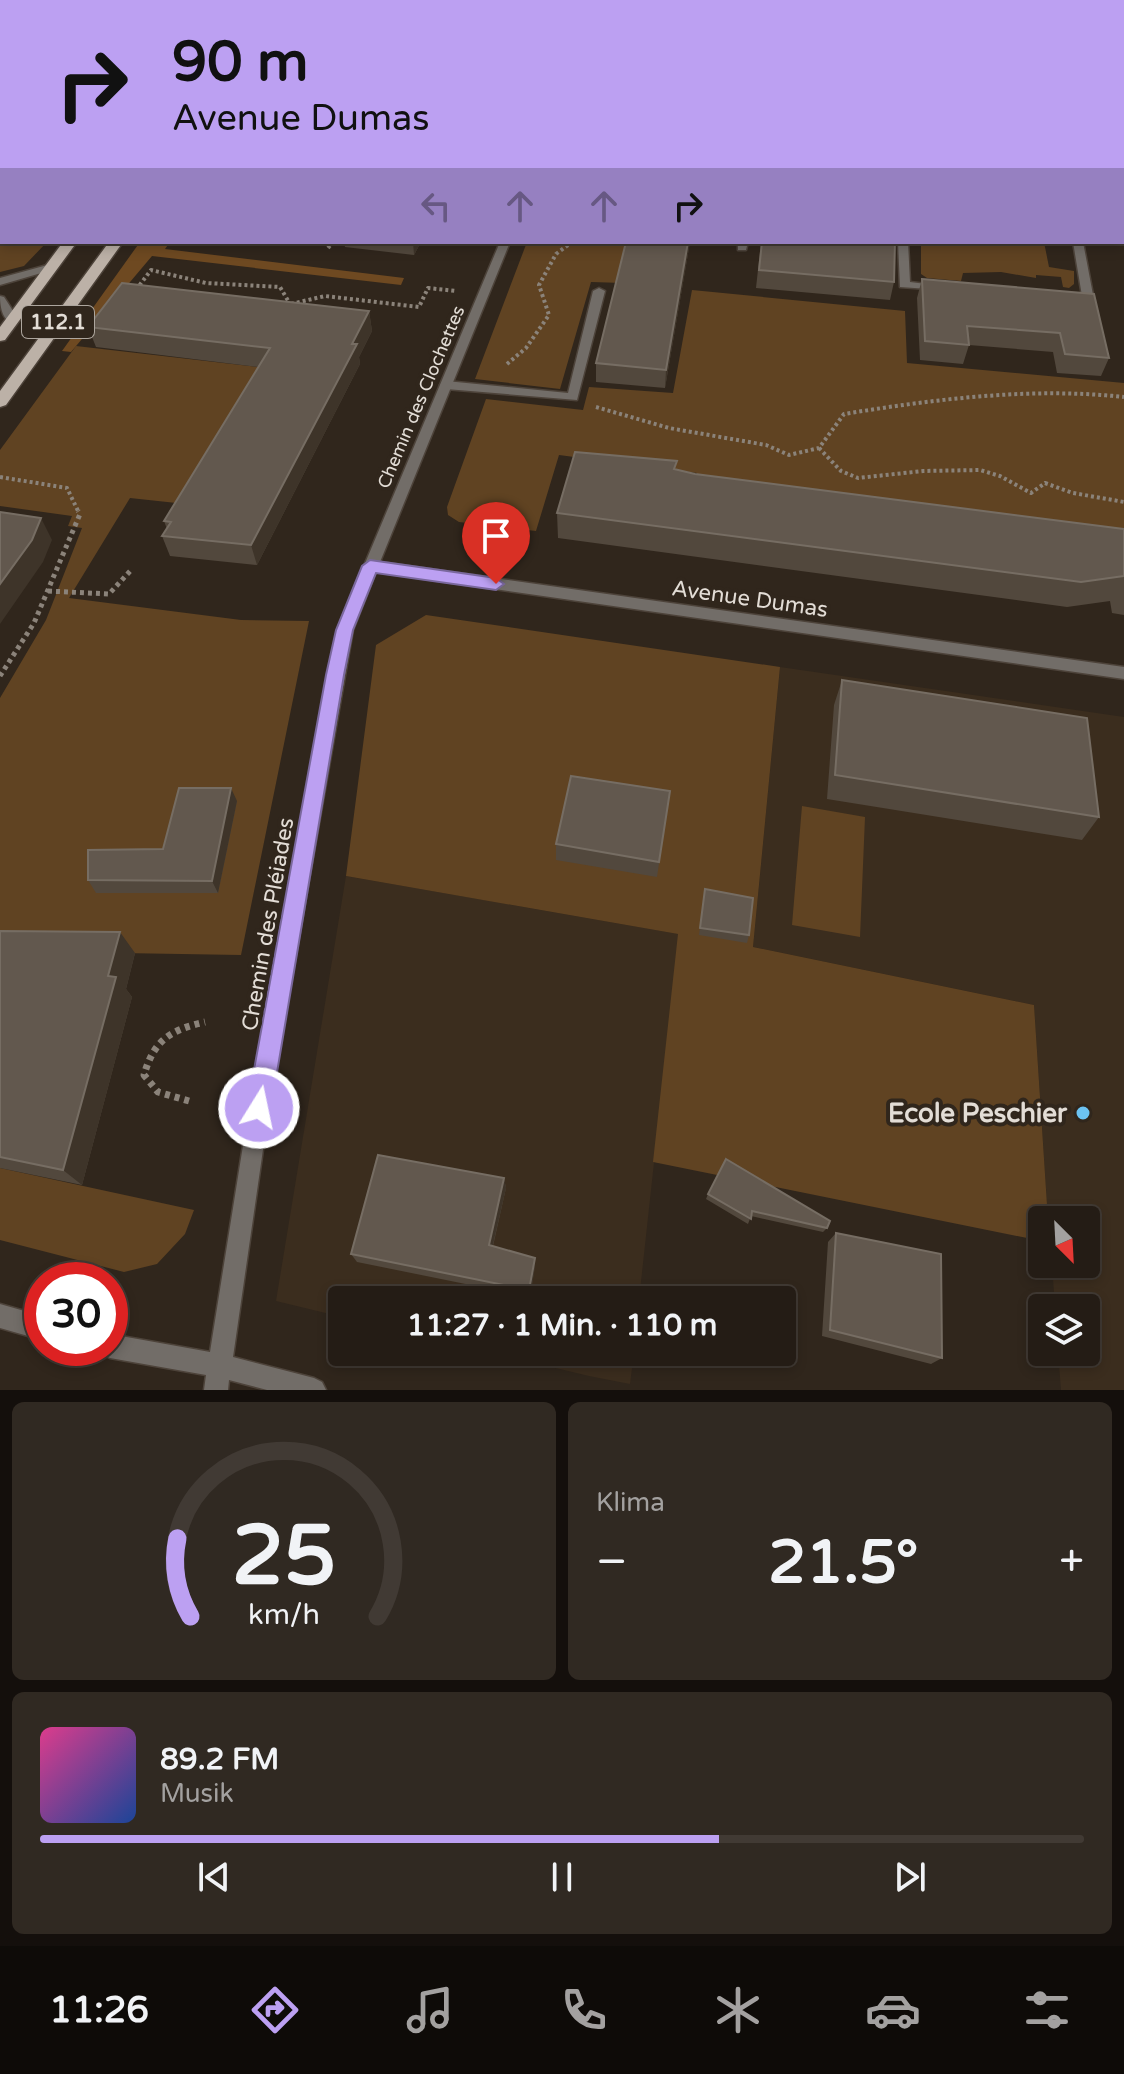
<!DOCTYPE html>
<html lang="de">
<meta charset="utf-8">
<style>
body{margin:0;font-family:"Varela Round",sans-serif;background:#302922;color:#f1f3f6;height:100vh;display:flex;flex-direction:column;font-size:30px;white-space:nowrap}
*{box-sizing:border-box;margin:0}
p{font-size:26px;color:#a3a1a0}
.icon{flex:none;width:44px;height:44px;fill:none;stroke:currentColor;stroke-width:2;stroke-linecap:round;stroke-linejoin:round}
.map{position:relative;height:1390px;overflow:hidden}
.side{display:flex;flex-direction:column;gap:12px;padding:12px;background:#140f0c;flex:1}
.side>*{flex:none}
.guide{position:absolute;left:0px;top:0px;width:1124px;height:244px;box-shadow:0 4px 12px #0003,0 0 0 2px #413a34;background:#bca0f2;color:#111;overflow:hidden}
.needle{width:52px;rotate:156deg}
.fabs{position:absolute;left:1028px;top:1206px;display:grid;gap:16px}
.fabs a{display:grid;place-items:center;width:72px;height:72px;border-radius:8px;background:#241c15;box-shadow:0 4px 12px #0003,0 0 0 2px #413a34;font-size:40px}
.speed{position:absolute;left:24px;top:1262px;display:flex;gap:16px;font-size:40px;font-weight:700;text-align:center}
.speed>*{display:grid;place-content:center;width:104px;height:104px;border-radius:50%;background:#241c15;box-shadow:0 4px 12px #0003,0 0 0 2px #413a34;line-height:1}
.speed .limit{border:12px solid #d22;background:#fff;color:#111}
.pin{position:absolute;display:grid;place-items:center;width:68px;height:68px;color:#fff;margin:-82px -34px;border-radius:50% 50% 50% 0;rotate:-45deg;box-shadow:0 0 8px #0007}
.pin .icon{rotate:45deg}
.me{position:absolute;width:88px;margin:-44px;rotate:10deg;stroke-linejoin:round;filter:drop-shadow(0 0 6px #0008)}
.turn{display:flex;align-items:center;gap:28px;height:168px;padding:0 40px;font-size:36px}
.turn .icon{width:104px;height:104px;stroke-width:2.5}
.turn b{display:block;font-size:56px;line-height:68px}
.lanes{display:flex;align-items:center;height:76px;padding:0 40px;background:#0003;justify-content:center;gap:40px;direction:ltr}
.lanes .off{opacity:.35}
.big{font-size:60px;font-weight:800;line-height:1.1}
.side .card{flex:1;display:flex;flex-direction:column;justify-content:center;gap:12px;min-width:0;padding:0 28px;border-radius:12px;background:#302922}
.side .dial{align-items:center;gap:0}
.dial svg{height:208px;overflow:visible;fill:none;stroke:#413a34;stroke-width:7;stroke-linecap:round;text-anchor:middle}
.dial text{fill:#f1f3f6;stroke:none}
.song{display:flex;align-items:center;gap:24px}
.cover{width:96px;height:96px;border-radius:12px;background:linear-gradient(135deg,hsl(330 70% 55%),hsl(220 70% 35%))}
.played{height:8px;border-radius:4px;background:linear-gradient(90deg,#bca0f2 65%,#413a34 65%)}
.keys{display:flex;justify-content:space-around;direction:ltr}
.heat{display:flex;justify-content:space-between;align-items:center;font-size:44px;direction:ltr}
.side .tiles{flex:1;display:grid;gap:12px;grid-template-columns:1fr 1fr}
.card:last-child{grid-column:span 2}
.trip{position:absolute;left:328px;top:1286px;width:468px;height:80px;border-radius:8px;background:#241c15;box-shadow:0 4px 12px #0003,0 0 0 2px #413a34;font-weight:800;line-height:80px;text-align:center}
.tab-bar{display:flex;height:128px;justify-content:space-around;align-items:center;background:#0e0b08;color:#a3a1a0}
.tab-bar .icon{width:56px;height:56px}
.tab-bar .selected{color:#bca0f2}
.tab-bar b{font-size:36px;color:#f1f3f6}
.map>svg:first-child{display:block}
.built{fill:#3b2d1e}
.green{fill:#604322}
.forest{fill:#6e4921}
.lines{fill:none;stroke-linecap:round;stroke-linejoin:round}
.lane-casing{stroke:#4d433a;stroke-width:3}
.street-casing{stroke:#4d433a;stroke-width:3}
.secondary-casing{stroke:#4d433a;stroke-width:3}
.primary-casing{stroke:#4d433a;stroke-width:3}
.path-far2{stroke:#8b837a;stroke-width:4;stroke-dasharray:3 3;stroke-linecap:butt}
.path-far1{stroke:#8b837a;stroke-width:5;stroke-dasharray:4 4;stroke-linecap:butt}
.path{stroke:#8b837a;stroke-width:7;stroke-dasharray:5 5;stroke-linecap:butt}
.lane{fill:#726d68;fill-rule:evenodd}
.street{fill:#726d68;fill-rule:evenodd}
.secondary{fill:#9c938b;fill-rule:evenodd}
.primary{fill:#bcb1a7;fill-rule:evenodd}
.wall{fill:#52483d}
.shaded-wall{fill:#3e3429}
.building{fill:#62584e;stroke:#766d63;stroke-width:2}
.route{fill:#bca0f2;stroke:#7a689d;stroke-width:2}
.poi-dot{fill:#6cc3f2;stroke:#30261c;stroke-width:3}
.labels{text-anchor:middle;stroke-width:8;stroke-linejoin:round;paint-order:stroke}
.far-street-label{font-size:18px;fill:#e3ddd6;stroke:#30261c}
.shield{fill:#30261c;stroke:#ada69e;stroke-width:2}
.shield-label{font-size:20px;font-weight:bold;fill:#e3ddd6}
.street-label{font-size:22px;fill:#e3ddd6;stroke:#30261c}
.near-poi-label{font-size:26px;font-weight:bold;fill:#e3ddd6;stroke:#30261c;text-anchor:end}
</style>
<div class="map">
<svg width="1124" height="1390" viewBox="0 0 1124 1390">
<rect width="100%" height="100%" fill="#30261c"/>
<path class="built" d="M780,667L1124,717V1390H1061L1058,1352H1086V1308H1055L1052,1264H1086V1220H1048L1034,1005L753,947Z
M346,876L679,934L639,1300H342V1317L276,1301Z
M489,1352H634L630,1384L589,1376Z"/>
<path class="green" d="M0,178L2,242H47L24,266L0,272Z
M527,242H633L623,283L591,282L560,389L475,379Z
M921,242H1044L1049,267L1074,271V284L1069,288L1063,287L1061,277L1036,275V278L1001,272L963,273L961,281L927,278L921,274Z
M692,290L905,311L907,363L1124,383V554L691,495L697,473L559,455L536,531L459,522L448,515L447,507L486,399L583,410L589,387L673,393Z
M76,346L275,369L195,505L130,498L69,598L241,620L309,621L241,955L0,951V698L46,620L82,528L68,526L72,516L0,506V450Z
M426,615L780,667L753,947L1034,1005L1048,1220H1042V1241L653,1162L678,934L346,876L376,645Z
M802,806L865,817L860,937L792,925Z
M0,1168L194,1210L185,1234L157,1264L124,1272L0,1240Z"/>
<path class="forest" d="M140,242H170L165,249L404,278L401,285L152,256L71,352L62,351Z"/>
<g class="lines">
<g class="lane-casing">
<path id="lane" d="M241,0H250L252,2H243Z
M559,0H568L558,2Z
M738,242H748L746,250H738Z
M898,242H908L910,282L943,286V290L900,287Z
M1073,242H1083L1094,300L1092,302H1074L1068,299L1074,296H1082Z
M599,288L605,291L577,400L446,389L440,385L446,381L568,393L593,291Z"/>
</g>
<g class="street-casing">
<path id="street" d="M181,0H211L213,2H183Z
M2,39V46L0,47V40Z
M500,242H510L380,562L1124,667V679L376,572L353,630L269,1108L233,1357L314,1378L322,1382L326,1390H267L229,1380L228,1390H204L206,1375L110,1358L102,1354L99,1348H110V1334L210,1352L249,1108L337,630Z
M51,264L57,267L55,269L0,285V278Z
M0,296L4,297L19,320L17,322L13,324C2,320 0,306 0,296Z
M0,1304L42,1316V1340L0,1328Z"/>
</g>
<g class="secondary-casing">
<path id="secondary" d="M1122,159L1124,160V166L1122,165Z"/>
</g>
<g class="primary-casing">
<path id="primary" d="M283,0H294L282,2Z
M63,242H77L5,340L0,341V327Z
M109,242H123L6,405L0,407V391Z"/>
</g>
<path class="path-far2" d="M328,248L333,242
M136,290L151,270L206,283L280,287L290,304
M291,304L325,296L419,307L428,288L456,291
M507,364L526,348L549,315L539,285L556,254L572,242
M596,407L669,428L766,445L789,455L819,448L844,414C936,399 1031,387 1124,397
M819,448L841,471L858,478L923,471L980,470L1000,476L1031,493L1045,483L1073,493L1124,502
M0,477L67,488L79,513"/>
<path class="path-far1" d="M48,591L109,594L132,569
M0,676L34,623L80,514L78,511"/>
<path class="path" d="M189,1101L158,1092L144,1075C154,1040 170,1030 205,1022"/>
<use href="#lane" class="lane"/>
<use href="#street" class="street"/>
<use href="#secondary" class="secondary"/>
<use href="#primary" class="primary"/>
</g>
<path class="wall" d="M465,0H529L528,2H465Z
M1092,0H1124V132H1122V2H1092Z
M2,122V166H0V124Z
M344,242H421L414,255L345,247Z
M690,242L665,388L596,382V363Z
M761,242H895L894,282L890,300L756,288Z
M922,279L1094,294L1109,358L1101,376L1057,373L1053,352L969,345L963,364L920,360L917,298Z
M369,311L372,331L359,357L360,364L257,565L170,556L162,536L167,529L164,521L259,367L96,347L88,327Z
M676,469L695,474L1124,529V615L1112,613L1110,601L1067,607L558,538L557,513Z
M842,680L1099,817L1082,840L827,799L834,705Z
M670,791L657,877L556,860V844Z
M237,801L218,893H96L88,880L163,849Z
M705,889L749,935L747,943L699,935Z
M0,931L135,953L126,989L132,997L82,1185L0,1168Z
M504,1178L506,1188L493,1246L535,1258V1266L530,1297L357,1262L351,1254Z
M708,1194L827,1228L823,1232L751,1216L748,1224L706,1199Z
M836,1233L942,1358L931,1364L822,1336L828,1242Z"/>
<path class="shaded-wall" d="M413,242H421L414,255Z
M688,242H690L665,388L666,370Z
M369,311L372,331L359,357L360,364L257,565L251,545Z
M41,518L52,540L43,562L0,624V584Z
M231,788L237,801L218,893L212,881Z
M120,932L135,953L126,989L132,997L82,1185L63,1170L108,976Z
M504,1178L506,1188L491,1253L489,1245Z
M535,1258V1266L530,1297L529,1290Z"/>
<path class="building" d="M740,0H805V2H739Z
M922,0H988V2H922Z
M1103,0H1124V105L1122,97V2H1104Z
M2,122V145H0V124Z
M626,242H688L666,370L596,363Z
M762,242H895L894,282L759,270Z
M922,279L1094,294L1109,358L1065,354L1060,333L967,326L969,345L925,341Z
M122,283L369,311L352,344H357L251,545L162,536L171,522L164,521L270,348L88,327Z
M575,452L677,461L674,469L695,474L1124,529V576L1081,582L557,513Z
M0,512L41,518L32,540L0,584Z
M842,680L1087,718L1099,817L835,775Z
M571,776L670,791L659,862L556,844Z
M179,788H231L212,881L88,880V850L163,849Z
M705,889L753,898L749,935L700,928Z
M0,931L120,932L108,976L116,977L63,1170L0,1157Z
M378,1155L504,1178L489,1245L535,1258L529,1290L351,1254Z
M726,1159L830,1221L827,1228L752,1211L751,1219L708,1194Z
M836,1233L941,1254L942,1358L830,1330Z"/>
<path class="route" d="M370,560L496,578L504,584L496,590L376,573L353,630L344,675L271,1108L267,1116L259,1120L251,1116L247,1108L326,675L336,630L362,566Z"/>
<circle class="poi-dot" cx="1083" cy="1113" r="8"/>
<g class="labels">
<g class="far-street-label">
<text transform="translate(421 397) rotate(-67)" y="6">Chemin des Clochettes</text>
</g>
<rect class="shield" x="22" y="306" width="72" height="32" rx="6"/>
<g class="shield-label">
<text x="58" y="329">112.1</text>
</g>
<g class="street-label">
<text transform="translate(750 598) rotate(8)" y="8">Avenue Dumas</text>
<text transform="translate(267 924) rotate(-80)" y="8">Chemin des Pléiades</text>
</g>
<g class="near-poi-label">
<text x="1067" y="1122">Ecole Peschier</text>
</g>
</g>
</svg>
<div class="fabs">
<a><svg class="needle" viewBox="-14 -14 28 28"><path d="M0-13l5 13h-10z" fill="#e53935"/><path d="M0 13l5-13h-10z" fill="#a3a1a0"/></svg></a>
<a><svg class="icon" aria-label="layers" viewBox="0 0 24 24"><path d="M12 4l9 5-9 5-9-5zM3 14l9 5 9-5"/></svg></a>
</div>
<div class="speed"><div class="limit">30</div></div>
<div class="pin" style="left:496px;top:584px;background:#d93025"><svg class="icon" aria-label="arrive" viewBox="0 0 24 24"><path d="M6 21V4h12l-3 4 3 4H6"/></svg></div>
<svg class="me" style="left:259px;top:1108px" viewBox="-20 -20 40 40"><circle r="17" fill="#bca0f2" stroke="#fff" stroke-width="3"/><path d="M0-11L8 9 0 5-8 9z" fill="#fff"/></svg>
<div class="trip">11:27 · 1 Min. · 110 m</div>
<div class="guide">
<div class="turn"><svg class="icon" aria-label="right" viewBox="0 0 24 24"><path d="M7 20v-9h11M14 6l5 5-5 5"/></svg><div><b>90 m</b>Avenue Dumas</div></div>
<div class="lanes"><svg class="icon off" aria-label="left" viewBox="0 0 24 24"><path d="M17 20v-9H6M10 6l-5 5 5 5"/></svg><svg class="icon off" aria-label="ahead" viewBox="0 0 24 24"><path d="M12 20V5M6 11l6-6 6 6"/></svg><svg class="icon off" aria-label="ahead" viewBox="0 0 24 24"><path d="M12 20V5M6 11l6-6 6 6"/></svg><svg class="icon" aria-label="right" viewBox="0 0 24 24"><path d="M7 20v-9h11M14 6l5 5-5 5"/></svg></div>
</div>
</div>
<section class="side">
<div class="tiles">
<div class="card dial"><svg viewBox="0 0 100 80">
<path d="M14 69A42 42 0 1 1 86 69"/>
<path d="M14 69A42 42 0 0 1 9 39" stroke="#bca0f2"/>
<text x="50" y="56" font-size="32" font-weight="700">25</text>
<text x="50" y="72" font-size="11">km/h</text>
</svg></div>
<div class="card"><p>Klima</p>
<div class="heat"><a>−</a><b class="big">21.5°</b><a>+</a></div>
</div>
<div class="card">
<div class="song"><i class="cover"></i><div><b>89.2 FM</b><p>Musik</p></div></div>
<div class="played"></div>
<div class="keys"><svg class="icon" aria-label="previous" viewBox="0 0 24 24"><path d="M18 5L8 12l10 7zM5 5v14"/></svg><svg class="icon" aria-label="pause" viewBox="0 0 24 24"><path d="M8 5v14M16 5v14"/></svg><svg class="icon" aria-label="next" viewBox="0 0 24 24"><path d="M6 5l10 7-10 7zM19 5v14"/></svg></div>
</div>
</div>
</section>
<nav class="tab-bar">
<b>11:26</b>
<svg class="icon selected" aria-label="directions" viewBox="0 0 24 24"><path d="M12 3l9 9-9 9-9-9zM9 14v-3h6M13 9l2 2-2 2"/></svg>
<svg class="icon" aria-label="music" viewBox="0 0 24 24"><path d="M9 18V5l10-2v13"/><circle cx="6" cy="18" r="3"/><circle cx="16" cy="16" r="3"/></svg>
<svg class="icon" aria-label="phone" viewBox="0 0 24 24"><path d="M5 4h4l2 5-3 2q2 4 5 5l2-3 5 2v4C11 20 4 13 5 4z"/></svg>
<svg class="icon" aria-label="climate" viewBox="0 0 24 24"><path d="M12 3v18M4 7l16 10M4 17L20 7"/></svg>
<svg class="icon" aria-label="car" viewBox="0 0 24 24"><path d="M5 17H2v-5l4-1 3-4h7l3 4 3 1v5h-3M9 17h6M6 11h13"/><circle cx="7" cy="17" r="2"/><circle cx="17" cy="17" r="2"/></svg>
<svg class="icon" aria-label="filters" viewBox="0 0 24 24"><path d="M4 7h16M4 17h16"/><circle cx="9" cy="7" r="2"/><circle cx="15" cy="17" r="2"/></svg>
</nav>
